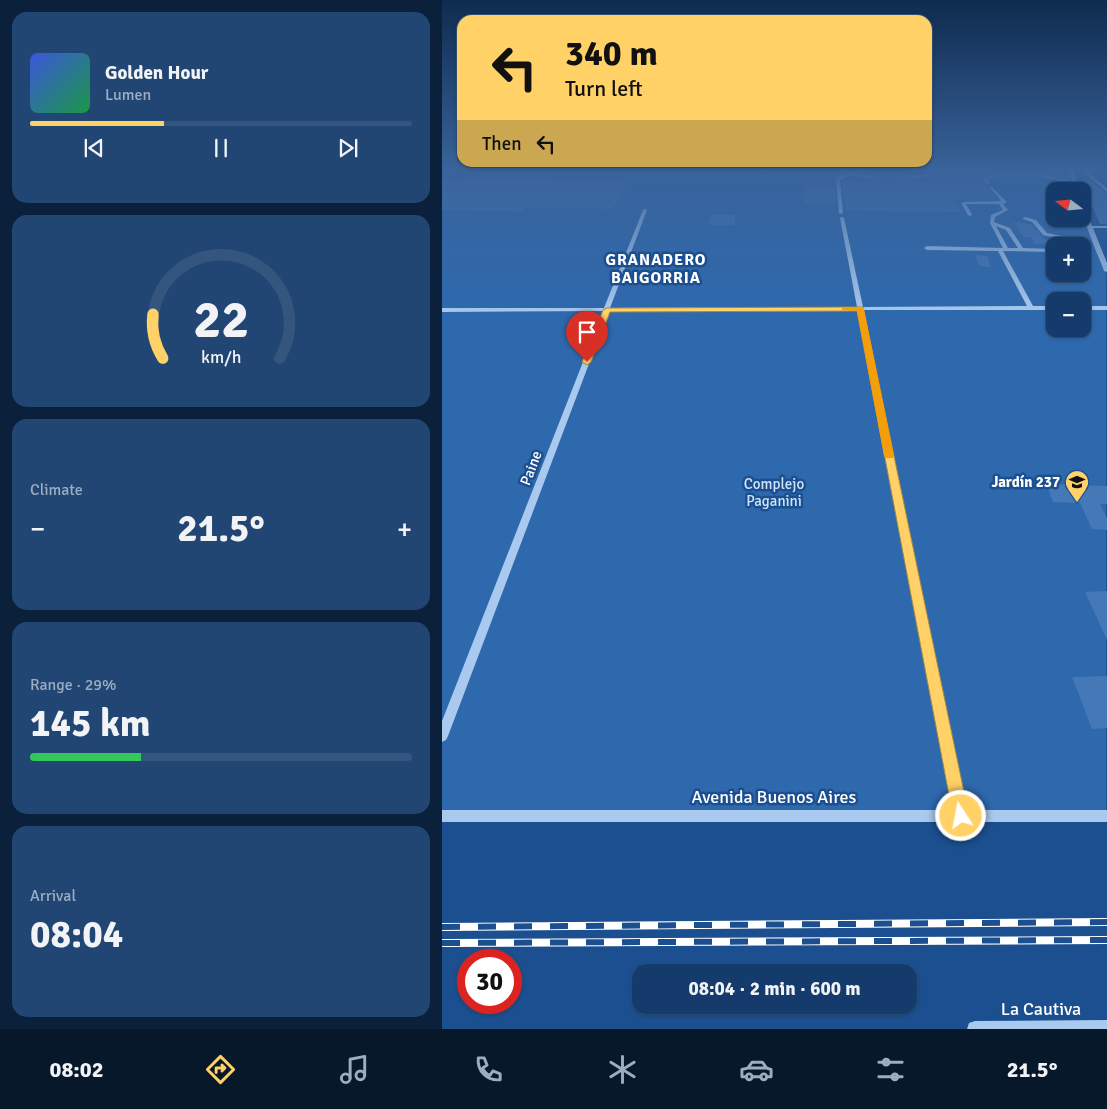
<!DOCTYPE html>
<meta charset="utf-8">
<style>
body{margin:0;font-family:Signika,sans-serif;background:#214673;color:#f1f3f6;height:100vh;display:flex;flex-direction:column;font-size:19px;white-space:nowrap}
*{box-sizing:border-box;margin:0}
p{font-size:16px;color:#9dadc1}
.icon{flex:none;width:28px;height:28px;fill:none;stroke:currentColor;stroke-width:2;stroke-linecap:round;stroke-linejoin:round}
.map{position:relative;flex:1;overflow:hidden}
.panel{display:flex;flex-direction:column;gap:12px;padding:12px;background:#0b203b;width:442px}
.panel>*{flex:none}
.hud{position:absolute;left:15px;top:15px;width:475px;height:152px;border-radius:15px;box-shadow:0 1px 4px #0004,0 0 0 1px #33557e;background:#ffd166;color:#111;overflow:hidden}
.needle{width:32px;rotate:286deg}
.buttons{position:absolute;left:604px;top:182px;display:grid;gap:10px}
.buttons a{display:grid;place-items:center;width:45px;height:45px;border-radius:10px;background:#143b6b;box-shadow:0 1px 4px #0004,0 0 0 1px #33557e;font-size:25px}
.speed{position:absolute;left:15px;top:949px;display:flex;gap:10px;font-size:25px;font-weight:700;text-align:center}
.speed>*{display:grid;place-content:center;width:65px;height:65px;border-radius:50%;background:#143b6b;box-shadow:0 1px 4px #0004,0 0 0 1px #33557e;line-height:1}
.speed .limit{border:8px solid #d22;background:#fff;color:#111}
.pin{position:absolute;display:grid;place-items:center;width:42px;height:42px;color:#fff;margin:-51px -21px;border-radius:50% 50% 50% 0;rotate:-45deg;box-shadow:0 0 5px #0007}
.pin .icon{rotate:45deg}
.me{position:absolute;width:55px;margin:-28px;rotate:349deg;stroke-linejoin:round;filter:drop-shadow(0 0 4px #0008)}
.turn{display:flex;align-items:center;gap:18px;height:105px;padding:0 25px;font-size:22px}
.turn .icon{width:65px;height:65px;stroke-width:2.5}
.turn b{display:block;font-size:35px;line-height:42px}
.then{display:flex;align-items:center;height:48px;padding:0 25px;background:#0003;gap:10px;font-size:19px}
.big{font-size:38px;font-weight:700;line-height:1.1}
.panel .card{flex:1;display:flex;flex-direction:column;justify-content:center;gap:8px;min-width:0;padding:0 18px;border-radius:15px;background:#214673}
.panel .dial{align-items:center;gap:0}
.dial svg{height:130px;overflow:visible;fill:none;stroke:#33557e;stroke-width:7;stroke-linecap:round;text-anchor:middle}
.dial text{fill:#f1f3f6;stroke:none}
.song{display:flex;align-items:center;gap:15px}
.cover{width:60px;height:60px;border-radius:8px;background:linear-gradient(135deg,hsl(230 70% 55%),hsl(140 70% 35%))}
.played{height:5px;border-radius:2px;background:linear-gradient(90deg,#ffd166 35%,#33557e 35%)}
.keys{display:flex;justify-content:space-around;direction:ltr}
.heat{display:flex;justify-content:space-between;align-items:center;font-size:28px;direction:ltr}
.charge{height:8px;border-radius:4px;background:linear-gradient(90deg,#34c759 29%,#33557e 0)}
.trip{position:absolute;left:190px;top:964px;width:285px;height:50px;border-radius:15px;background:#143b6b;box-shadow:0 1px 4px #0004,0 0 0 1px #33557e;font-weight:700;line-height:50px;text-align:center}
.dock{display:flex;height:80px;justify-content:space-around;align-items:center;background:#08182b;color:#9dadc1}
.dock .icon{width:35px;height:35px}
.dock .current{color:#ffd166}
.dock b{font-size:22px;color:#f1f3f6}
main{display:flex;flex:1;min-height:0}
.map>svg:first-child{display:block}
.green{fill:#2e69ad;fill-rule:evenodd}
.building{fill:#4478b7}
.lines{fill:none;stroke-linecap:round;stroke-linejoin:round}
.minor{fill:#a9c9ee;fill-rule:evenodd}
.rail-casing{stroke:#fff;stroke-width:8}
.rail{stroke:#1b4f8f;stroke-width:6;stroke-dasharray:18;stroke-linecap:butt}
.route{fill:#ffd166;stroke:#a68842}
.slow{fill:#f59e0b}
.labels{text-anchor:middle;stroke-width:5;stroke-linejoin:round;paint-order:stroke}
.street-label{font-size:15px;fill:#fff;stroke:#1b4f8f}
.poi-label{font-size:15px;font-weight:bold;fill:#fff;stroke:#1b4f8f;text-anchor:end}
.park-label{font-size:15px;fill:#cfe3fa;stroke:#1b4f8f}
.far-district-label{font-size:16px;font-weight:bold;letter-spacing:1px;fill:#fff;stroke:#1b4f8f}
.near-street-label{font-size:18px;fill:#fff;stroke:#1b4f8f}
</style>
<main>
<section class="panel">
<div class="card">
<div class="song"><i class="cover"></i><div><b>Golden Hour</b><p>Lumen</p></div></div>
<div class="played"></div>
<div class="keys"><svg class="icon" aria-label="previous" viewBox="0 0 24 24"><path d="M18 5L8 12l10 7zM5 5v14"/></svg><svg class="icon" aria-label="pause" viewBox="0 0 24 24"><path d="M8 5v14M16 5v14"/></svg><svg class="icon" aria-label="next" viewBox="0 0 24 24"><path d="M6 5l10 7-10 7zM19 5v14"/></svg></div>
</div>
<div class="card dial"><svg viewBox="0 0 100 80">
<path d="M14 69A42 42 0 1 1 86 69"/>
<path d="M14 69A42 42 0 0 1 8 42" stroke="#ffd166"/>
<text x="50" y="56" font-size="32" font-weight="700">22</text>
<text x="50" y="72" font-size="11">km/h</text>
</svg></div>
<div class="card"><p>Climate</p>
<div class="heat"><a>−</a><b class="big">21.5°</b><a>+</a></div>
</div>
<div class="card"><p>Range · 29%</p><b class="big">145 km</b><div class="charge"></div></div>
<div class="card"><p>Arrival</p><b class="big">08:04</b></div>
</section>
<div class="map">
<svg width="665" height="1029" viewBox="0 0 665 1029">
<rect width="100%" height="100%" fill="#1b4f8f"/>
<path class="green" d="M0,170H629L635,191H612V219H640V205L664,271V816H0ZM612,246H640V274H612ZM612,301H640V329H612Z"/>
<path class="building" d="M447,172H468L469,175L462,179L472,182L541,183L547,186V189L555,199H512L518,211L514,212L404,210L400,181L450,182Z
M23,178H115L113,180L187,181L171,209L83,207L80,211L0,210V180Z
M640,181H649L665,194V224H658Z
M362,185L393,186L394,204H363Z
M269,215H293V225H267Z
M571,222L589,224L607,244H593L589,237H582Z
M533,255L545,256L549,267L537,266Z
M604,484L665,486V504H658L665,518V530L650,529L638,503L611,502Z
M665,591V640L643,592Z
M665,676V728L650,729L630,677Z"/>
<g class="lines">
<path class="minor" d="M406,170H410L411,173L436,178L434,179L409,175L398,180L401,213L399,214L397,213L394,179L407,173Z
M490,170H494L486,176L466,179L464,178L484,174Z
M627,170H631L637,191H633L631,184C605,178 571,168 545,180L548,183L546,184L540,180C564,165 604,176 630,181Z
M639,170H643L665,188V192Z
M550,187L564,201V203L561,204L566,210L553,217L552,222L568,228L581,248L612,249V252L561,251L591,306H612V310H421L524,810H665V822H0V810H511L415,310L167,311L6,736L4,740L0,742V721L161,311L0,312V308H162L201,210L203,209L205,210L168,308L415,307L398,218L400,217L402,218L421,307L585,306L556,251L485,250L482,248L485,246L561,248L548,223L549,215L561,210L557,204H524L530,215L528,216L526,215L519,203L521,202L559,201L548,188ZM554,226L564,230L576,248H566Z
M640,204L642,205L650,226H665V228H651L665,263V272L662,271C656,254 640,220 640,204Z
M583,217L594,220L605,233L629,238L633,246H629L625,240L601,235L590,222L581,219V218Z
M640,306H665V310H640Z
M665,1020V1029H525L527,1023L533,1021Z"/>
<g class="rail-casing">
<path id="rail" d="M0,927L665,922
M0,943L665,940"/>
</g>
<use href="#rail" class="rail"/>
</g>
<linearGradient id="sky" x2="0" y2="1"><stop stop-color="#0f2b4f"/><stop offset="0.54" stop-color="#39639b"/><stop offset="1" stop-color="#39639b" stop-opacity="0"/></linearGradient>
<rect width="665" height="314" fill="url(#sky)"/>
<path class="route" d="M421,307L527,816L525,822L519,824L513,822L511,816L415,311L168,312L149,362L145,365L140,362L161,310L165,308Z"/>
<path class="slow" d="M400,307H418L422,309L452,456L451,458H444L442,456L415,311L400,310Z"/>
<defs>
<g id="school-pin" transform="scale(1.25)"><path d="M0 17L-7.5 6A9.5 9.5 0 1 1 7.5 6Z" fill="#ffd166" stroke="#1b4f8f"/><path d="M0-5L7-2L0 1L-7-2ZM-4 1L0 2.5L4 1V4Q0 6-4 4Z" fill="#111"/></g>
</defs>
<g fill-rule="evenodd">
<use href="#school-pin" x="635" y="482"/>
</g>
<g class="labels">
<g class="street-label">
<text transform="translate(89 468) rotate(-69)" y="5">Paine</text>
</g>
<g class="poi-label">
<text x="618" y="487">Jardín 237</text>
</g>
<g class="park-label">
<text x="332" y="489">Complejo<tspan x="332" dy="17">Paganini</tspan></text>
</g>
<g class="far-district-label">
<text x="214" y="265">GRANADERO<tspan x="214" dy="18">BAIGORRIA</tspan></text>
</g>
<g class="near-street-label">
<text x="332" y="803">Avenida Buenos Aires</text>
<text x="599" y="1015">La Cautiva</text>
</g>
</g>
</svg>
<div class="buttons">
<a><svg class="needle" viewBox="-14 -14 28 28"><path d="M0-13l5 13h-10z" fill="#e53935"/><path d="M0 13l5-13h-10z" fill="#9dadc1"/></svg></a>
<a>+</a>
<a>−</a>
</div>
<div class="speed"><div class="limit">30</div></div>
<div class="pin" style="left:145px;top:362px;background:#d93025"><svg class="icon" aria-label="arrive" viewBox="0 0 24 24"><path d="M6 21V4h12l-3 4 3 4H6"/></svg></div>
<svg class="me" style="left:519px;top:816px" viewBox="-20 -20 40 40"><circle r="17" fill="#ffd166" stroke="#fff" stroke-width="3"/><path d="M0-11L8 9 0 5-8 9z" fill="#fff"/></svg>
<div class="trip">08:04 · 2 min · 600 m</div>
<div class="hud">
<div class="turn"><svg class="icon" aria-label="left" viewBox="0 0 24 24"><path d="M17 20v-9H6M10 6l-5 5 5 5"/></svg><div><b>340 m</b>Turn left</div></div>
<div class="then">Then<svg class="icon" aria-label="left" viewBox="0 0 24 24"><path d="M17 20v-9H6M10 6l-5 5 5 5"/></svg></div>
</div>
</div>
</main>
<nav class="dock">
<b>08:02</b>
<svg class="icon current" aria-label="directions" viewBox="0 0 24 24"><path d="M12 3l9 9-9 9-9-9zM9 14v-3h6M13 9l2 2-2 2"/></svg>
<svg class="icon" aria-label="music" viewBox="0 0 24 24"><path d="M9 18V5l10-2v13"/><circle cx="6" cy="18" r="3"/><circle cx="16" cy="16" r="3"/></svg>
<svg class="icon" aria-label="phone" viewBox="0 0 24 24"><path d="M5 4h4l2 5-3 2q2 4 5 5l2-3 5 2v4C11 20 4 13 5 4z"/></svg>
<svg class="icon" aria-label="climate" viewBox="0 0 24 24"><path d="M12 3v18M4 7l16 10M4 17L20 7"/></svg>
<svg class="icon" aria-label="car" viewBox="0 0 24 24"><path d="M5 17H2v-5l4-1 3-4h7l3 4 3 1v5h-3M9 17h6M6 11h13"/><circle cx="7" cy="17" r="2"/><circle cx="17" cy="17" r="2"/></svg>
<svg class="icon" aria-label="filters" viewBox="0 0 24 24"><path d="M4 7h16M4 17h16"/><circle cx="9" cy="7" r="2"/><circle cx="15" cy="17" r="2"/></svg>
<b>21.5°</b>
</nav>
